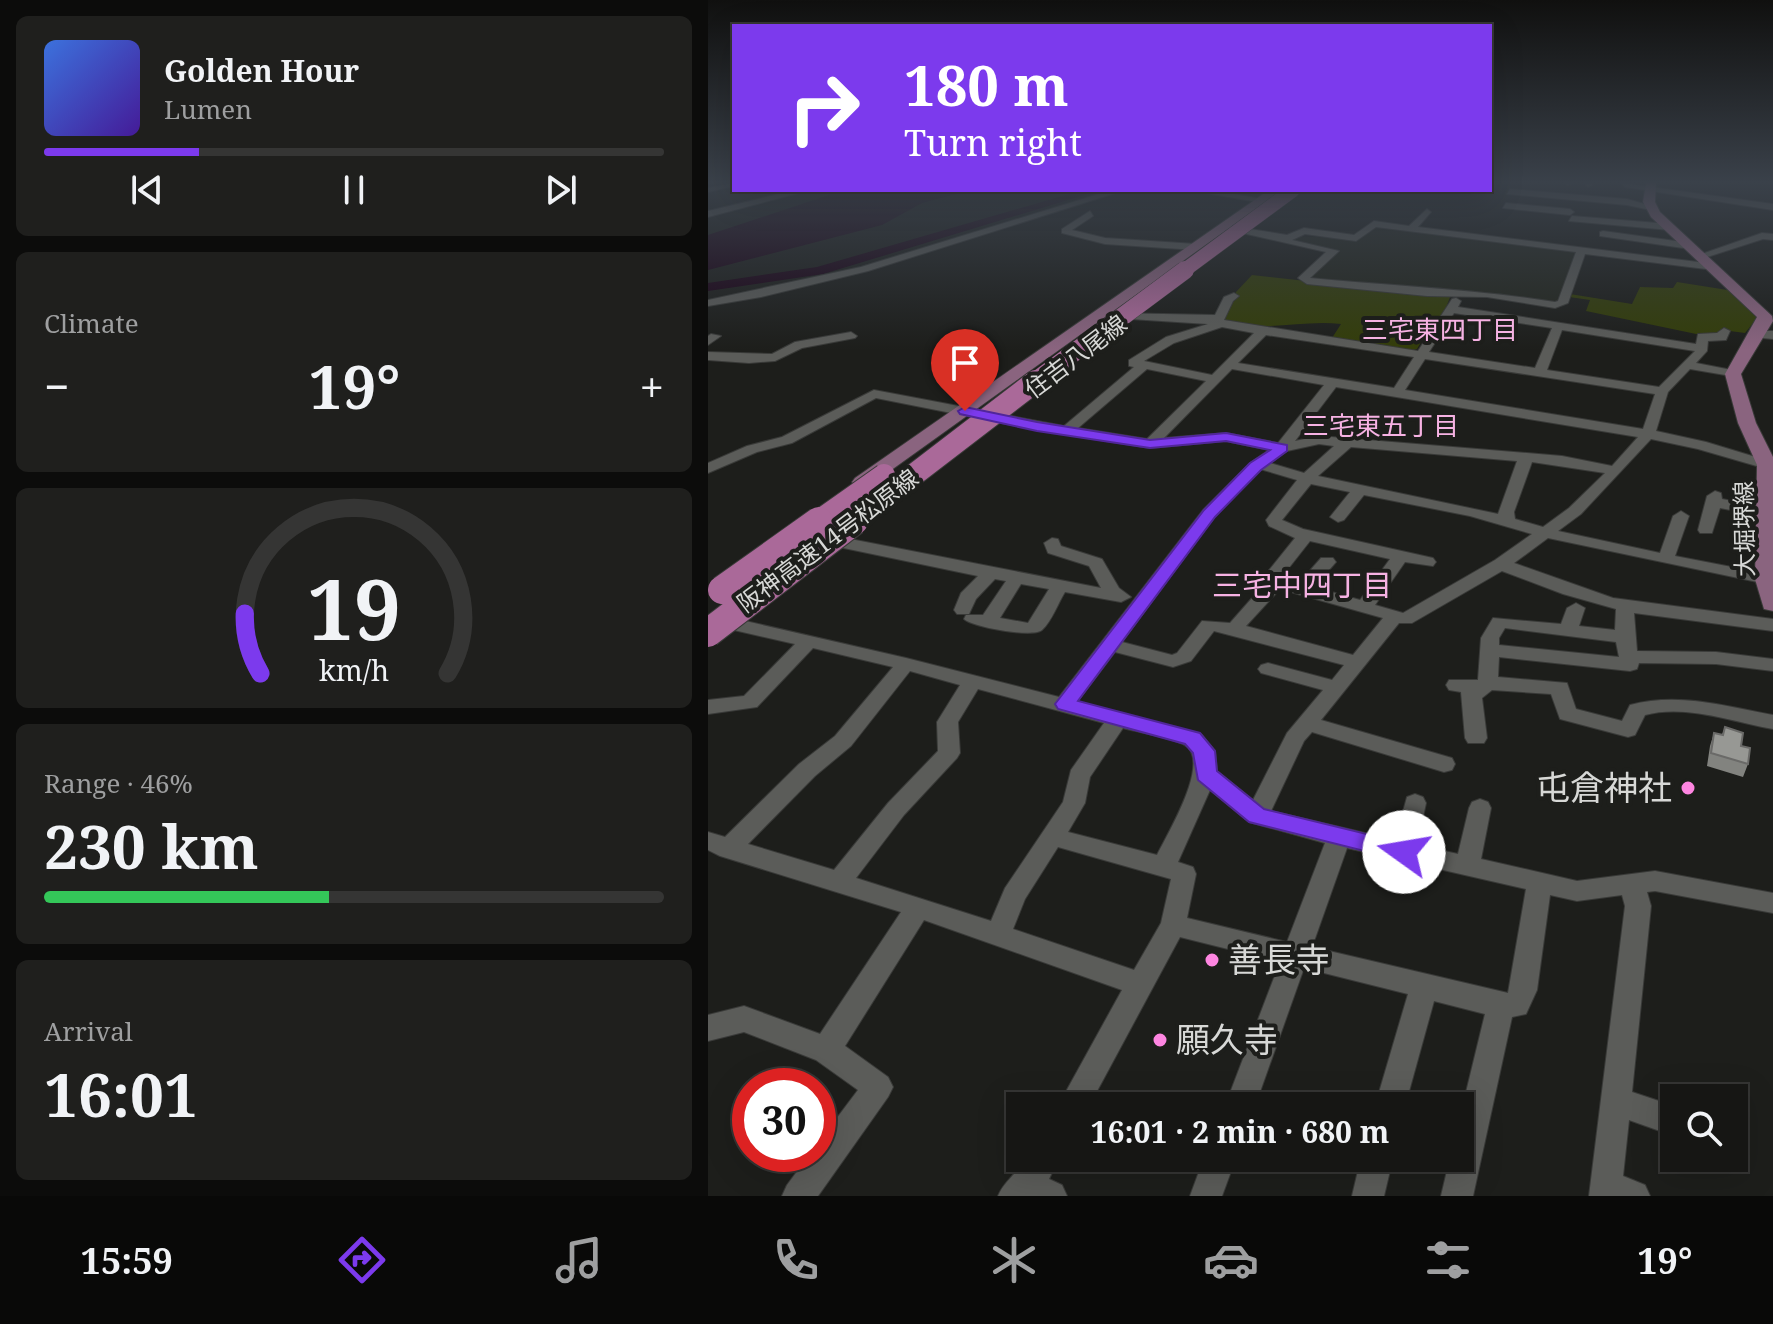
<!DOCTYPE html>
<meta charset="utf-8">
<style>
body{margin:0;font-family:"Noto Serif","Noto Sans JP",serif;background:#1f1f1d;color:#f1f3f6;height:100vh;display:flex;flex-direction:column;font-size:30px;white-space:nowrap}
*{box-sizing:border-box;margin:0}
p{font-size:26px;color:#9e9fa0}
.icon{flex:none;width:44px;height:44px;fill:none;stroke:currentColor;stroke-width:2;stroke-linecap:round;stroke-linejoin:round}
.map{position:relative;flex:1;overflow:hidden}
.details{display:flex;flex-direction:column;gap:16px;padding:16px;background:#0c0c0b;width:708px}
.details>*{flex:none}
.top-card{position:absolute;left:24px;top:24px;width:760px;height:168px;border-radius:0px;box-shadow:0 8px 32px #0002,0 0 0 2px #353534;background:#7c3aed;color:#fff;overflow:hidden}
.controls{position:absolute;left:952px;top:1084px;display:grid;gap:16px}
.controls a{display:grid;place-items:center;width:88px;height:88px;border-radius:0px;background:#161614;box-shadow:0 8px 32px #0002,0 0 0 2px #353534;font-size:40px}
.speed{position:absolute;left:24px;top:1068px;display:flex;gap:16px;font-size:40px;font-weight:700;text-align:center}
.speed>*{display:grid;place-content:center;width:104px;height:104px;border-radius:50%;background:#161614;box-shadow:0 8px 32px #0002,0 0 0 2px #353534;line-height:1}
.speed .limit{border:12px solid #d22;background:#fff;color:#111}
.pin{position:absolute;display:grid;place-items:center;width:68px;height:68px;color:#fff;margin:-82px -34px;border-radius:50% 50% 50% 0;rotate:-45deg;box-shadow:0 0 8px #0007}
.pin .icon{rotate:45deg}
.me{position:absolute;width:88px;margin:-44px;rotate:283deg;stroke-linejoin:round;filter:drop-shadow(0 0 6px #0008)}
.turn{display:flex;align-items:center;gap:28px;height:168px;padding:0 40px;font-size:36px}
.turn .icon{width:104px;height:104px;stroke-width:2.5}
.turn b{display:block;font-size:56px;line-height:68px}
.big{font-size:60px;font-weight:700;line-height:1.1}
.details .tile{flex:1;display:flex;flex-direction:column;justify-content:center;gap:12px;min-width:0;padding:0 28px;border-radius:12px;background:#1f1f1d}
.details .dial{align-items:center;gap:0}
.dial svg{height:208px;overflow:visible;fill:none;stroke:#353534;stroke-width:7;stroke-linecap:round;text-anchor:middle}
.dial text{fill:#f1f3f6;stroke:none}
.song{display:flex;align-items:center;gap:24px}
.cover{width:96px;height:96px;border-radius:12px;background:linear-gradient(135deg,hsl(220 70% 55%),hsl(260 70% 35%))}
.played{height:8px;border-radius:4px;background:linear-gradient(90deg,#7c3aed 25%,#353534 25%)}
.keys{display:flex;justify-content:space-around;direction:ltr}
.heat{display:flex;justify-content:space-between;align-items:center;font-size:44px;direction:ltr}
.charge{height:12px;border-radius:6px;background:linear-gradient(90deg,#34c759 46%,#353534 0)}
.trip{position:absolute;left:298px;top:1092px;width:468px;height:80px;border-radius:0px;background:#161614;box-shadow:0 8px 32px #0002,0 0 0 2px #353534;font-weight:700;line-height:80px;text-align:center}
.dock{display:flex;height:128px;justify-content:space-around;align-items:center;background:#090908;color:#9e9fa0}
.dock .icon{width:56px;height:56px}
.dock .on{color:#7c3aed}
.dock b{font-size:36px;color:#f1f3f6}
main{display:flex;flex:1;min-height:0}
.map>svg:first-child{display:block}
.built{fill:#23261e}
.green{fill:#333d09}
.water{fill:#1a0115}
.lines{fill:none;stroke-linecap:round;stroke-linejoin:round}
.river{fill:#1a0115;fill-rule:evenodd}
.minor-casing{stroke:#393a38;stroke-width:2}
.major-casing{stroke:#393a38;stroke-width:2}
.minor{fill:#5b5c59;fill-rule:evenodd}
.major{fill:#8a647f;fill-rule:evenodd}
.highway-bridge-far3-casing{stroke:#393a38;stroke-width:15;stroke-linecap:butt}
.highway-bridge-far2-casing{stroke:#393a38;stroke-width:19;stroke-linecap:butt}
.highway-bridge-far1-casing{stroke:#393a38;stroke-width:24;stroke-linecap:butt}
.highway-bridge-casing{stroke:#393a38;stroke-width:30;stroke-linecap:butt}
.highway-bridge-far3{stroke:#aa6999;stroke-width:14}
.highway-bridge-far2{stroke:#aa6999;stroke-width:18}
.highway-bridge-far1{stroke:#aa6999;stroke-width:22}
.highway-bridge{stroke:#aa6999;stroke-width:28}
.wall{fill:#82837f}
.building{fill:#979894;stroke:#6a6a68;stroke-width:2}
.route{fill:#7c3aed;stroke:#51269a;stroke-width:2}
.poi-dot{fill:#fe86e1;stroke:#1d1e1b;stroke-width:3}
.labels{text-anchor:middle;stroke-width:8;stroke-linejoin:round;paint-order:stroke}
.far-street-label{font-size:24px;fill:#d7d8d6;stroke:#1d1e1b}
.far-neighbourhood-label{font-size:26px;fill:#f6b2e3;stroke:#1d1e1b}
.neighbourhood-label{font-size:30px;fill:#f6b2e3;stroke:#1d1e1b}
.near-poi-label{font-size:34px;fill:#d7d8d6;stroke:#1d1e1b;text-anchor:start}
</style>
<main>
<section class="details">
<div class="tile">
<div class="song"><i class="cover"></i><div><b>Golden Hour</b><p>Lumen</p></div></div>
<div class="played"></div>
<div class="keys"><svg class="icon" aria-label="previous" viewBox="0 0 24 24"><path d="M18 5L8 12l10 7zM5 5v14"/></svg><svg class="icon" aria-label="pause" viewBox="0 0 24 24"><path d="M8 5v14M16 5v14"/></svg><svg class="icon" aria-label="next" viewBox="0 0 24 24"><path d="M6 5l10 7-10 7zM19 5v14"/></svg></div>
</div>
<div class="tile"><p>Climate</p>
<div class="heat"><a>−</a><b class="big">19°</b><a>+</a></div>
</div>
<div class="tile dial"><svg viewBox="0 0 100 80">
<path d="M14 69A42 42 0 1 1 86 69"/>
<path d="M14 69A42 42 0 0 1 8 46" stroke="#7c3aed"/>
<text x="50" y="56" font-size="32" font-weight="700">19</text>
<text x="50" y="72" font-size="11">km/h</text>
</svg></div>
<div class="tile"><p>Range · 46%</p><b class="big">230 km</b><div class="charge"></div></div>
<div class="tile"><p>Arrival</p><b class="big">16:01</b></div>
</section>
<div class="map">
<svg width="1065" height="1196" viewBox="0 0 1065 1196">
<rect width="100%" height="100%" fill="#1d1e1b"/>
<path class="built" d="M663,226L870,251L852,302L843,303L778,293L721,291L602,280L599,277L631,251L583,241L590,236L649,239Z"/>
<path class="green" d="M544,275L742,297L736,313L720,337H716L709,349L705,350L624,338L633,324C594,319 553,334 516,320L528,292Z
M969,282L1026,291L1050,317L1037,333L1014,330L1012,335H993L878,311L882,300L861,297L862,294L924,304L932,287L965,288Z"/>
<path class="water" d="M136,190H263L214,203L174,225L0,270V235Z"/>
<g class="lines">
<path class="river" d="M375,190H393L115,274L0,291V283L109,267Z"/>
<g class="minor-casing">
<path id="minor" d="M26,183V186L0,192V188Z
M856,183H865L860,185Z
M876,183H884V185L880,187Z
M914,183L1065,204V210L917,187Z
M802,189L919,199L947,207L943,210L919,205L799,194Z
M88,190H102L0,217V211Z
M404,190H417L160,271L53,297L0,306V300L153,267Z
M481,190H503L559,200L555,203Z
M798,203L862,209L866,212L862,215L795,208Z
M719,209L723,212L710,227L1006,264L1011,267L1006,270L877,254L860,303L847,308L779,297L719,296L599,284L590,278L618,252L512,228L517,225L579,235L596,228L646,235L666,221L701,226ZM668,227L868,252L850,301L847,302C766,289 684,286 602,278L631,251L584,240L597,234L648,241Z
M382,211L385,216L364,230L397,238L488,244L493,247L488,250L397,244L354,233V229Z
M864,216L962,224L967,227L962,230L861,221Z
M895,231L982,243L987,246L982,249L892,236V232Z
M1054,233L1065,234V240L1055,239L993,259L988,256Z
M526,293L531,296L525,301L516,320L710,351L744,299L748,298L753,301L750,307L988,344L990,334L1009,333L1016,328L1022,331L1018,340L1000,341L999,351L988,363L1029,371V377L982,369L960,392L948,431L998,442L1064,462V468L1059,469L990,449L943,439L873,514L850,531L952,553L965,516L973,511L981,516L967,556L1065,575V583L1059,584L840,538L806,563L905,598L1065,619V631L926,613L929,651L1008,652L1065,659V671L1008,664L931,663L929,669L922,671L791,657L790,677L859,683L868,709L914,721L922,705C970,692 1017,706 1065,715V729C1025,722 978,704 937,715L927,735L920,737L852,719L843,694L784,690L774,698L779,738L776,743H760L757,738L753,692L741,690L738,685L741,680H770L773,638L785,618L853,624L859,608L868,603L877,608L871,626L907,630L908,609L855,594L794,571L704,623H691L613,720L744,758L747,764L744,770L736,772L604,732L596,741L563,811L687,840L699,797L707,794L715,797L718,803L709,845L750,854L761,808L764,802L772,799L780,802L783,808L773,859L869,881L947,871L1065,893V913L947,891L939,892L943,906L924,1092L966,1106V1136L921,1120L915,1176L937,1185L942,1196H881L917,906L914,895L869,901L842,895L829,990L818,1014L804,1017L765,1196H733L742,1158H752V1117L777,1014L726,1001L697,1106H667L700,994L596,968L547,1106H517L572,962L472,937L381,1106H350L414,990L216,920L137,1046L180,1077L185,1087L180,1097L110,1196H74L79,1185L102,1154H110V1143L150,1090L108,1060L36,1032L0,1041V1015L36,1006L112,1034L193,912L12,856L0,850V832L17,837L91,764L127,736L185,667L105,648L49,707L0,714V700L36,696L87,644L4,625L2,621L11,615L198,658L351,697L495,510L542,463L561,450L518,441L442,448L329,430L168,398L84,443L49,452L0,473V463L39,446L74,437L166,390L356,426L426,367L421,366V360L458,337L500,324L407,318L403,317V313L507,315L516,297ZM746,313L844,328L827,368L721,352ZM514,327L546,333L504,375L436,361L466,343ZM854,330L987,351L951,387L839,370ZM558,335L706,357L686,388L530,363ZM717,359L947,394L935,429L697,390ZM439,369L498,381L439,439L370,428ZM524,369L616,385L570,443L518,433L456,438ZM628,387L930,437L904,466L854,456L611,436L587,441ZM611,444L626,446L596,473L562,463L579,451ZM643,447L809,461L790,514L610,476ZM824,462L897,473L861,508L835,527L807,519L806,512ZM552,469L589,480L558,520L561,526L587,538L558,574L559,581L522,623L494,621L469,653L464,655L414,642L507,516ZM603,484L642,492L622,517L630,522L636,520L656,495L762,516L824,534L787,560L695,613L667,605L697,562L725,566L728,562L725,558L595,529L574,520ZM602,541L682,559L652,600L606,587L628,562L625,558H613L591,583L576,579V574ZM572,589L675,618L645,655L538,626ZM797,628L908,642L911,657L791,645V638ZM506,631L636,665L624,680L560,663L553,665L550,669L553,673L615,690L579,733L545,800L509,771L507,751L493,734L369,702L407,652L465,667L483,661ZM202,671L252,685L229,722L230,751L180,803L126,870L40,844L107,776L143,746ZM270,689L396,723L363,770L355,802L297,888L283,921L148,878L196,815L249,758L252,753L250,722ZM415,728C434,733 457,736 475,744C506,758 459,834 449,855L360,832L377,803L382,777ZM502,790L541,822L617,843L579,942L479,918L488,874L485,867L470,862ZM350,847L463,879L453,923L426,970L305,929L317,899ZM639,848L818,889L800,993L604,947Z
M1048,331H1065V339L1044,337V333Z
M143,332L149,336L147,338L94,348L67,361L41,363L0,360V352L64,354L87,342Z
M3,334L13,336L0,345V336Z
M1007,491L1013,493L1014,499L1065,509V515L1059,517L1012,508L1004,533H992L990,530L999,496Z
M132,537L393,588L381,566L340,553L336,543L344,538L350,539L353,546L394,559L411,588L423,597L413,602L357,592C350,603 344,621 334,630C324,638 264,627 256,619L258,615H275L298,581L287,579L268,599L261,614H249L246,610L253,593L270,576L126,546L124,542L126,538ZM313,584L341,589L320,623L292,618Z
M318,1158H351L341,1179L354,1185L359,1196H290C296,1181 310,1173 318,1158Z
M496,1158H528L514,1196H482Z
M653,1158H685L676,1196H644Z"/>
</g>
<g class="major-casing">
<path id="major" d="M938,183H948L947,202L952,212L1064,316L1065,321L1033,374L1048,423L1065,457V611L1056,609L1047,579L1049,465L1030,423L1017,374L1049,317L943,217L935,202Z
M561,190H574L161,486H147L144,482L147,478Z"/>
</g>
<use href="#minor" class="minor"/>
<use href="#major" class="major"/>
<g class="highway-bridge-far3-casing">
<path id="highway-bridge-far3" d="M474,272L585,190"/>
</g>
<g class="highway-bridge-far2-casing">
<path id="highway-bridge-far2" d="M325,383L477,270"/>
</g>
<g class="highway-bridge-far1-casing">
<path id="highway-bridge-far1" d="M108,523L176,475
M143,523L328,381"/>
</g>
<g class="highway-bridge-casing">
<path id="highway-bridge" d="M14,590L111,521
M0,633L146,521"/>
</g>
<use href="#highway-bridge-far3" class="highway-bridge-far3"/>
<use href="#highway-bridge-far2" class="highway-bridge-far2"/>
<use href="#highway-bridge-far1" class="highway-bridge-far1"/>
<use href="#highway-bridge" class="highway-bridge"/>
</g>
<path class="wall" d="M1017,727L1033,746L1040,764L1035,777L999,766L1002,746L1006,733L1014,735Z"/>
<path class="building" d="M1017,727L1035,733L1033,746L1042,748L1040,764L1003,753L1006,733L1015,735Z"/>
<linearGradient id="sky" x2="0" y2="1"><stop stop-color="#10100f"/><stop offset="0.52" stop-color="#3a414a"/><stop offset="1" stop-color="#3a414a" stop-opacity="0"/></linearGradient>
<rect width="1065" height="350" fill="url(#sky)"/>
<path class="route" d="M257,407L329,422L442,440L518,433L579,445V451L553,470L507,517L370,701L492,733L507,751L509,771L556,809L704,845L708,852L704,859L696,861L541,822L490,780L485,753L477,744L350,709L347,704L496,510L542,463L562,450L518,441L442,448L329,431L252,414L250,411Z"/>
<g class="poi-dot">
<circle cx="980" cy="788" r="8"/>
<circle cx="504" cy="960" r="8"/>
<circle cx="452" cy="1040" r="8"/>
</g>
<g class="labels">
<g class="far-street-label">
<text transform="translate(368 357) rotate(-37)" y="8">住吉八尾線</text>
<text transform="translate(1037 529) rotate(-91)" y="8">大堀堺線</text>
<text transform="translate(120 541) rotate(-37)" y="8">阪神高速14号松原線</text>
</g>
<g class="far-neighbourhood-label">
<text x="732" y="339">三宅東四丁目</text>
<text x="673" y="435">三宅東五丁目</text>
</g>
<g class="neighbourhood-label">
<text x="594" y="596">三宅中四丁目</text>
</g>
<g class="near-poi-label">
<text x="964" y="800" text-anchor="end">屯倉神社</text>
<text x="520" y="972">善長寺</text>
<text x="468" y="1052">願久寺</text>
</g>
</g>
</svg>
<div class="controls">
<a><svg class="icon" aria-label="search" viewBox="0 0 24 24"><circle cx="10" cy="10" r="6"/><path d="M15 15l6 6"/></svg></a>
</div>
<div class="speed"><div class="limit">30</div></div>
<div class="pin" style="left:257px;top:411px;background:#d93025"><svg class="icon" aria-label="arrive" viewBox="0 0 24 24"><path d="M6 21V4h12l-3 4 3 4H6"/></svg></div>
<svg class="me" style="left:696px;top:852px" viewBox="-20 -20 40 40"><circle r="19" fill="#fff"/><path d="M0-13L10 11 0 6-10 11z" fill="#7c3aed"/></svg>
<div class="trip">16:01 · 2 min · 680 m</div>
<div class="top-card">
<div class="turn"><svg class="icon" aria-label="right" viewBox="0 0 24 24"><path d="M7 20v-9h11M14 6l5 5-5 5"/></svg><div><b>180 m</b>Turn right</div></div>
</div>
</div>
</main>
<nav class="dock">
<b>15:59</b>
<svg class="icon on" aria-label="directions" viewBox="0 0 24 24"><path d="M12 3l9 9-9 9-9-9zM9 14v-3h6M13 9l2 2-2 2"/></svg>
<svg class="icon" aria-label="music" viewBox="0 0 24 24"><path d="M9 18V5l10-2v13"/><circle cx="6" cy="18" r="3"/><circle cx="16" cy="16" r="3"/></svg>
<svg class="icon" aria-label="phone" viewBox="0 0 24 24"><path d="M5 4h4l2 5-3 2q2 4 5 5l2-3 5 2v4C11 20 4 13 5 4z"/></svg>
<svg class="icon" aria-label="climate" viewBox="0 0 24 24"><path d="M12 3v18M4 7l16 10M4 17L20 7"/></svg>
<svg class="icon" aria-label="car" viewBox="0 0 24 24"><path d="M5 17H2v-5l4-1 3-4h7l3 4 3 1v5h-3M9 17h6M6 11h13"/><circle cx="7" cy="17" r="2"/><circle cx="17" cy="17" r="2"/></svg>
<svg class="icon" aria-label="filters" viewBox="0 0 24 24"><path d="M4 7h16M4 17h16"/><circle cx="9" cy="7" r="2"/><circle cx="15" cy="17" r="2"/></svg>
<b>19°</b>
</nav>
